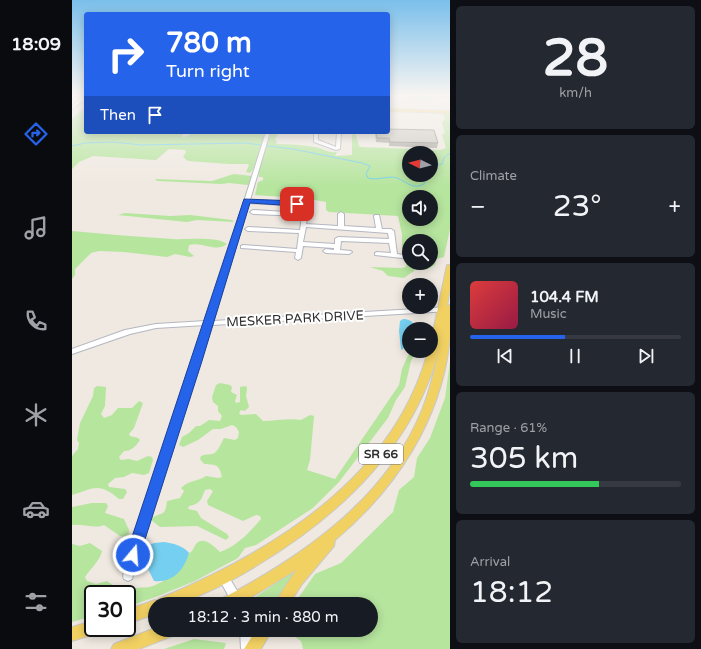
<!DOCTYPE html>
<meta charset="utf-8">
<style>
body{margin:0;font-family:"Varela Round",sans-serif;background:#242831;color:#f1f3f6;height:100vh;display:flex;flex-direction:column;font-size:15px;white-space:nowrap}
*{box-sizing:border-box;margin:0}
p{font-size:13px;color:#9ea1a6}
.icon{flex:none;width:22px;height:22px;fill:none;stroke:currentColor;stroke-width:2;stroke-linecap:round;stroke-linejoin:round}
.map{position:relative;flex:1;overflow:hidden}
.sheet{display:flex;flex-direction:column;gap:6px;padding:6px;background:#0d0f14;width:251px}
.sheet>*{flex:none}
.guide{position:absolute;left:12px;top:12px;width:306px;height:122px;border-radius:4px;box-shadow:0 2px 10px #0003;background:#2563eb;color:#fff;overflow:hidden}
.needle{width:26px;rotate:276deg}
.tools{position:absolute;left:330px;top:146px;display:grid;gap:8px}
.tools a{display:grid;place-items:center;width:36px;height:36px;border-radius:50%;background:#171b24;box-shadow:0 2px 10px #0003;font-size:20px}
.speed{position:absolute;left:12px;top:585px;display:flex;gap:8px;font-size:20px;font-weight:700;text-align:center}
.speed>*{display:grid;place-content:center;width:52px;height:52px;border-radius:50%;background:#171b24;box-shadow:0 2px 10px #0003;line-height:1}
.speed .limit{border:2px solid #111;border-radius:6px;background:#fff;color:#111}
.pin{position:absolute;display:grid;place-items:center;width:34px;height:34px;color:#fff;margin:-17px;border-radius:8px;box-shadow:0 2px 6px #0006}
.me{position:absolute;width:44px;margin:-22px;rotate:18deg;stroke-linejoin:round;filter:drop-shadow(0 0 3px #0008)}
.turn{display:flex;align-items:center;gap:14px;height:84px;padding:0 16px;font-size:18px}
.turn .icon{width:52px;height:52px;stroke-width:2.5}
.turn b{display:block;font-size:28px;line-height:34px}
.then{display:flex;align-items:center;height:38px;padding:0 16px;background:#0003;gap:8px;font-size:15px}
.big{font-size:30px;font-weight:600;line-height:1.1}
.sheet .widget{flex:1;display:flex;flex-direction:column;justify-content:center;gap:6px;min-width:0;padding:0 14px;border-radius:6px;background:#242831}
.sheet .dial{align-items:center;gap:0}
.dial b{font-size:52px;line-height:1}
.song{display:flex;align-items:center;gap:12px}
.cover{width:48px;height:48px;border-radius:6px;background:linear-gradient(135deg,hsl(0 70% 55%),hsl(340 70% 35%))}
.played{height:4px;border-radius:2px;background:linear-gradient(90deg,#2563eb 45%,#363941 45%)}
.keys{display:flex;justify-content:space-around;direction:ltr}
.heat{display:flex;justify-content:space-between;align-items:center;font-size:22px;direction:ltr}
.charge{height:6px;border-radius:3px;background:linear-gradient(90deg,#34c759 61%,#363941 0)}
.trip{position:absolute;left:76px;top:597px;width:230px;height:40px;border-radius:20px;background:#171b24;box-shadow:0 2px 10px #0003;font-weight:600;line-height:40px;text-align:center}
main{display:flex;flex:1;min-height:0}
.dock{display:flex;flex-direction:column;width:72px;justify-content:space-around;align-items:center;background:#090b0e;color:#9ea1a6}
.dock .icon{width:28px;height:28px}
.dock .selected{color:#2563eb}
.dock b{font-size:18px;color:#f1f3f6}
.map>svg:first-child{display:block}
.green{fill:#b6e59e;fill-rule:evenodd}
.water{fill:#75cff0}
.lines{fill:none;stroke-linecap:round;stroke-linejoin:round}
.stream{stroke:#75cff0;stroke-width:1}
.minor-casing{stroke:#b4b7c1;stroke-width:2}
.major-casing{stroke:#c9c9c9;stroke-width:2}
.minor{fill:#fff;fill-rule:evenodd}
.major{fill:#f2d163;fill-rule:evenodd}
.wall{fill:#afaba4}
.building{fill:#cbc7bf;stroke:#8e8b86}
.route{fill:#2563eb;stroke:#184099}
.labels{text-anchor:middle;stroke-width:4;stroke-linejoin:round;paint-order:stroke}
.shield{fill:#fff;stroke:#6d6d6d;stroke-width:1}
.shield-label{font-size:12px;font-weight:bold;fill:#2e2e2e}
.street-label{font-size:13px;fill:#2e2e2e;stroke:#fff}
</style>
<main>
<nav class="dock">
<b>18:09</b>
<svg class="icon selected" aria-label="directions" viewBox="0 0 24 24"><path d="M12 3l9 9-9 9-9-9zM9 14v-3h6M13 9l2 2-2 2"/></svg>
<svg class="icon" aria-label="music" viewBox="0 0 24 24"><path d="M9 18V5l10-2v13"/><circle cx="6" cy="18" r="3"/><circle cx="16" cy="16" r="3"/></svg>
<svg class="icon" aria-label="phone" viewBox="0 0 24 24"><path d="M5 4h4l2 5-3 2q2 4 5 5l2-3 5 2v4C11 20 4 13 5 4z"/></svg>
<svg class="icon" aria-label="climate" viewBox="0 0 24 24"><path d="M12 3v18M4 7l16 10M4 17L20 7"/></svg>
<svg class="icon" aria-label="car" viewBox="0 0 24 24"><path d="M5 17H2v-5l4-1 3-4h7l3 4 3 1v5h-3M9 17h6M6 11h13"/><circle cx="7" cy="17" r="2"/><circle cx="17" cy="17" r="2"/></svg>
<svg class="icon" aria-label="filters" viewBox="0 0 24 24"><path d="M4 7h16M4 17h16"/><circle cx="9" cy="7" r="2"/><circle cx="15" cy="17" r="2"/></svg>
</nav>
<div class="map">
<svg width="378" height="649" viewBox="0 0 378 649">
<rect width="100%" height="100%" fill="#efe9e1"/>
<path class="green" d="M328,95H378V98C359,96 347,106 328,95Z
M13,107H14L11,113L14,111V132H85L84,133L86,134L89,132H112L110,136L111,137L116,136L119,132H195L181,169L178,173L174,172L177,165L175,164H158L116,161L111,157L114,152L113,150L97,149L84,160L21,156L7,162L0,169V119Z
M334,112L378,113V229L372,257L364,259L363,265L354,270L351,269V267L356,263H359V241H337V254L330,248V234L326,216L257,212L254,210V202L243,200H230L211,197L183,195L186,182L191,180V177H187C184,168 194,140 200,132L206,135L203,139L205,142L204,144C218,144 230,145 243,147C253,149 255,153 265,152L263,156L280,155V135L282,133L284,135L287,146L289,147L368,150L374,148L370,135L373,133L370,122L373,119L371,114ZM337,153H359V175H337ZM337,197H359V219H337Z
M162,174L180,176L176,185L157,183L149,184L85,181L83,179L140,181C148,179 154,176 162,174Z
M53,213L98,216L118,215L160,220L162,222L125,220L115,222L46,215Z
M0,231C33,234 68,237 101,239C115,240 144,236 155,244C144,253 130,241 117,245L116,251L122,256L118,257L103,254L95,257L52,252L27,251L19,253L3,269V275L0,279Z
M334,263H347L342,271L332,278L316,276L311,271L298,267L330,268L334,267Z
M338,351H344L339,361L333,387L324,400L316,418L267,482L241,508L184,545L173,548L166,558L123,581L86,596L55,607V594H21V616L0,622V544L8,546L18,543L30,551C28,561 18,569 13,577L15,581L24,584L35,581L50,592C54,591 60,588 65,588C70,587 76,588 81,586C97,579 111,571 117,553C122,551 121,547 125,543C132,536 143,547 148,552C165,546 177,533 189,519L188,516L184,515L171,521L136,505L135,501L141,491L138,489L133,490C129,500 128,504 117,506L116,509L125,511L129,518L155,534L157,537L154,540L125,526L88,527L78,519C90,511 93,518 95,501L108,498L112,491L109,488C117,480 125,482 134,476L146,478L150,477C147,464 145,465 132,464L128,459L129,456C133,454 135,455 140,454C146,453 149,443 152,438L163,440L166,438L167,432L164,427L160,425L149,429H141L126,440L111,447L107,445L110,437L117,433L124,426H128L137,420L148,421L150,416L146,411V406L141,402L140,397L144,385L148,383L158,385L160,387L159,392L165,395L163,401L164,403L168,402V387L174,386L175,388L174,396L177,407L173,411L169,410L167,413L169,415L184,414L191,421C204,421 217,418 229,420L238,415L242,416L238,460L235,470L263,479L327,385L330,369Z
M378,362V649H231L229,641L220,635H209L204,630H299V604H222L243,574L269,563L321,512L327,490L342,477L345,458L358,438L373,398Z
M25,386L34,387L33,406L29,414L32,418L40,415L46,408H60L67,401L71,403L62,428L57,434L58,436L66,438L68,440C64,446 60,451 52,451L47,457L49,460L57,459L65,461L76,456L80,457L81,460L77,473L72,475L60,473L52,477L43,478L36,484L37,487L53,489L55,492L51,499H47C27,482 22,488 0,495V456L6,449L7,443L5,440L8,423L21,396L22,388Z
M20,503H34L36,506L33,513L52,519L57,530V534L53,537L48,536L32,525C25,529 10,524 0,525V507Z
M235,562L204,604H179L182,598Z
M122,639L154,643L152,649H92Z"/>
<path class="water" d="M331,319C336,319 342,321 342,327L341,329H337C337,336 335,345 330,350L329,349L327,331L328,321Z
M92,542C100,543 112,546 117,553C112,570 101,583 82,581L71,559L75,546L82,543Z"/>
<g class="lines">
<path class="stream" d="M338,95H352
M0,146L13,143L40,142L70,145L173,143L221,149L290,163L298,166L294,174L296,178C306,181 316,175 325,178C335,182 341,190 352,184L355,175
M359,167L370,164L372,158L378,153"/>
<g class="minor-casing">
<path id="minor" d="M13,95H14V98L0,109V106Z
M194,132H198L178,200L225,202L234,205L237,209L234,224L266,226V214L269,212L272,214V226L304,228L302,216L303,215H307L310,229H319L322,231L325,254L332,255L333,256L330,258L303,255V253L305,252L319,253L317,243L269,241L268,250L279,251L280,252L277,254L254,253L251,251L254,249L262,250V248L231,246L229,258L226,260L223,258L224,252L169,248V246L171,245L225,249L227,233L176,231L173,229L176,227L228,230L230,216L181,214L178,212L181,210L231,213V209L230,207L225,206L177,203L141,321L378,307V311L140,325L66,555L60,579L56,581L52,579L51,576L56,555L133,325L84,328L58,334L0,354V349L53,330L84,324L134,321ZM234,227L316,233L317,239L266,237L263,239V244L231,242Z
M242,132H246V140L264,147L265,132H269L268,149L264,150L242,142Z
M151,572L155,574L173,604H161L146,577L147,574Z
M168,630H180L181,649H169Z"/>
</g>
<g class="major-casing">
<path id="major" d="M0,96H14V98H0Z
M316,109L378,111V113L316,111Z
M375,265H378V289L375,306L378,305C378,315 378,326 378,336C371,418 324,489 263,540L262,546L230,584L217,604H202L224,570L168,604H147L149,599C231,556 314,499 350,410C358,390 363,369 367,349C342,447 267,516 184,566C165,578 145,588 124,597C119,599 113,603 107,604C100,606 91,604 83,604V614L55,624V610L83,600L85,601L86,599C200,552 322,478 356,351H359V341Z
M21,621V628H28L26,633L0,641V627Z
M83,628V630H105L103,635L67,649H39L42,644Z
M184,630H200L189,649H172Z"/>
</g>
<use href="#minor" class="minor"/>
<use href="#major" class="major"/>
</g>
<path class="wall" d="M303,132H316L366,143L365,148L317,146V143L304,142Z"/>
<path class="building" d="M316,129L362,130L366,143L318,142L317,138H305L304,132H316Z"/>
<linearGradient id="sky" x2="0" y2="1"><stop stop-color="#7abfeb"/><stop offset="0.51" stop-color="#f8f5f2"/><stop offset="1" stop-color="#f8f5f2" stop-opacity="0"/></linearGradient>
<rect width="378" height="186" fill="url(#sky)"/>
<path class="route" d="M172,199L225,201L228,204L225,206L178,203L130,361L68,555L66,560L61,561L56,560L54,555Z"/>
<g class="labels">
<rect class="shield" x="287" y="444" width="44" height="20" rx="3"/>
<g class="shield-label">
<text x="309" y="458">SR 66</text>
</g>
<g class="street-label">
<text transform="translate(223 318) rotate(-3)" y="5">MESKER PARK DRIVE</text>
</g>
</g>
</svg>
<div class="tools">
<a><svg class="needle" viewBox="-14 -14 28 28"><path d="M0-13l5 13h-10z" fill="#e53935"/><path d="M0 13l5-13h-10z" fill="#9ea1a6"/></svg></a>
<a><svg class="icon" aria-label="sound" viewBox="0 0 24 24"><path d="M4 9h4l5-4v14l-5-4H4zM17 9q2 3 0 6"/></svg></a>
<a><svg class="icon" aria-label="search" viewBox="0 0 24 24"><circle cx="10" cy="10" r="6"/><path d="M15 15l6 6"/></svg></a>
<a>+</a>
<a>−</a>
</div>
<div class="speed"><div class="limit">30</div></div>
<div class="pin" style="left:225px;top:204px;background:#d93025"><svg class="icon" aria-label="arrive" viewBox="0 0 24 24"><path d="M6 21V4h12l-3 4 3 4H6"/></svg></div>
<svg class="me" style="left:61px;top:555px" viewBox="-20 -20 40 40"><circle r="17" fill="#2563eb" stroke="#fff" stroke-width="3"/><path d="M0-11L8 9 0 5-8 9z" fill="#fff"/></svg>
<div class="trip">18:12 · 3 min · 880 m</div>
<div class="guide">
<div class="turn"><svg class="icon" aria-label="right" viewBox="0 0 24 24"><path d="M7 20v-9h11M14 6l5 5-5 5"/></svg><div><b>780 m</b>Turn right</div></div>
<div class="then">Then<svg class="icon" aria-label="arrive" viewBox="0 0 24 24"><path d="M6 21V4h12l-3 4 3 4H6"/></svg></div>
</div>
</div>
<section class="sheet">
<div class="widget dial"><b>28</b><p>km/h</p></div>
<div class="widget"><p>Climate</p>
<div class="heat"><a>−</a><b class="big">23°</b><a>+</a></div>
</div>
<div class="widget">
<div class="song"><i class="cover"></i><div><b>104.4 FM</b><p>Music</p></div></div>
<div class="played"></div>
<div class="keys"><svg class="icon" aria-label="previous" viewBox="0 0 24 24"><path d="M18 5L8 12l10 7zM5 5v14"/></svg><svg class="icon" aria-label="pause" viewBox="0 0 24 24"><path d="M8 5v14M16 5v14"/></svg><svg class="icon" aria-label="next" viewBox="0 0 24 24"><path d="M6 5l10 7-10 7zM19 5v14"/></svg></div>
</div>
<div class="widget"><p>Range · 61%</p><b class="big">305 km</b><div class="charge"></div></div>
<div class="widget"><p>Arrival</p><b class="big">18:12</b></div>
</section>
</main>
